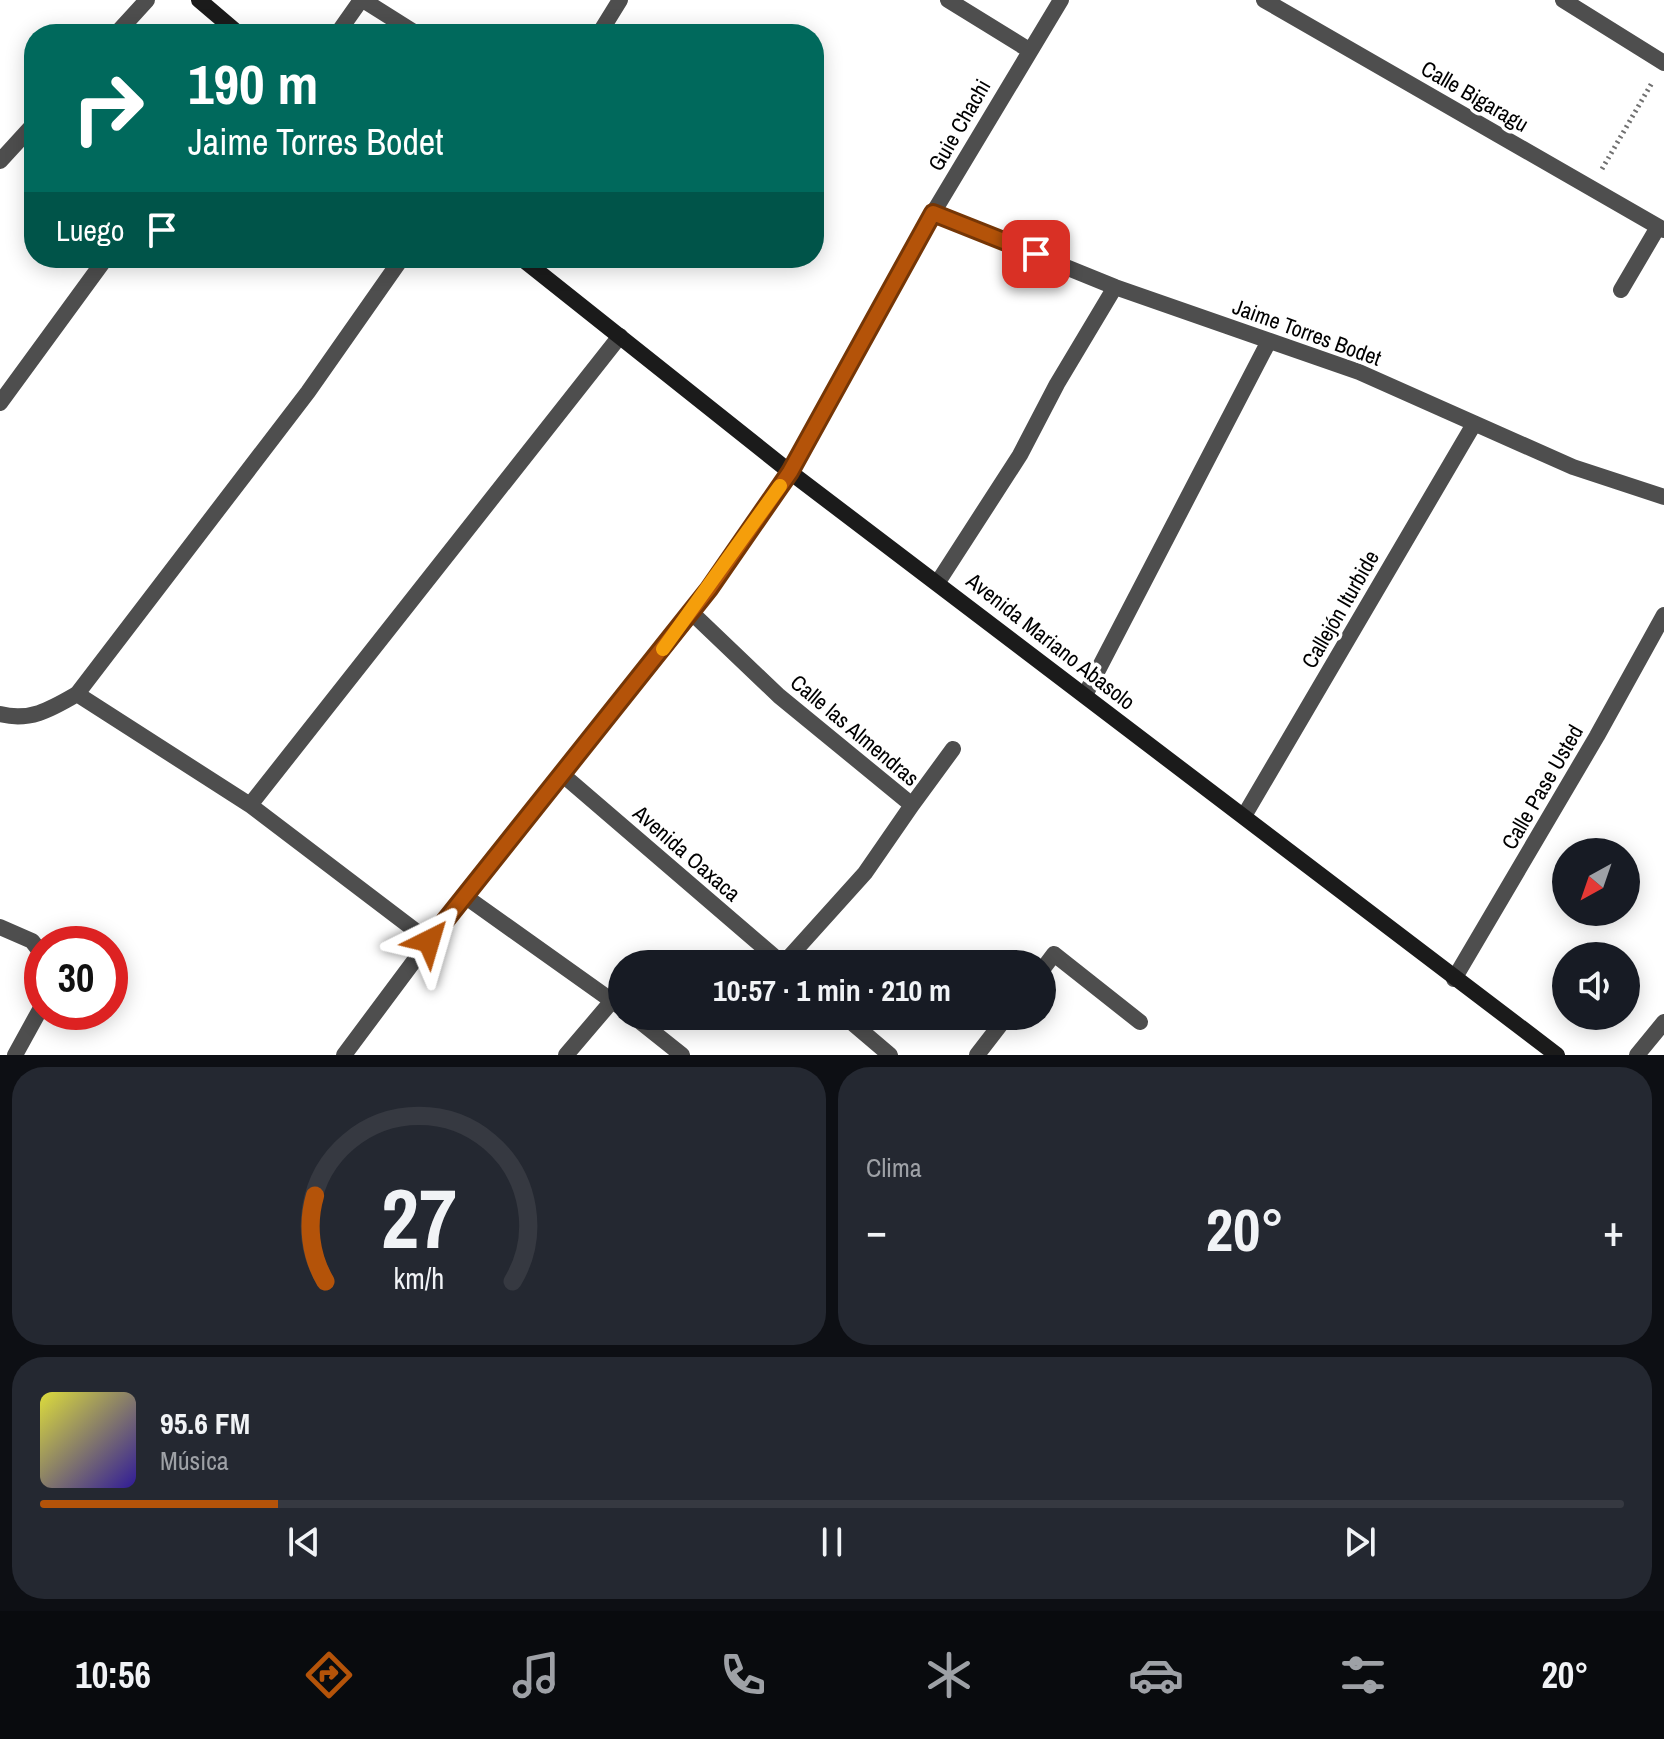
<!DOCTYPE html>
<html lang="es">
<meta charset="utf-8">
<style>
body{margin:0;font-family:"Archivo Narrow",sans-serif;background:#242831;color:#f1f3f6;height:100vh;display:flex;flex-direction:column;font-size:30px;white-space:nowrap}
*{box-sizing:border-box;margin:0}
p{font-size:26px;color:#9ea1a6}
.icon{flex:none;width:44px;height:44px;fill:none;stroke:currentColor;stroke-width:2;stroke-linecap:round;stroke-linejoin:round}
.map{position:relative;height:1055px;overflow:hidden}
.sheet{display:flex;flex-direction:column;gap:12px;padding:12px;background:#0d0f14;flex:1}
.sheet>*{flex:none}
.banner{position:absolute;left:24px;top:24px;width:800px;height:244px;border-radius:32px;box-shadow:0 4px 20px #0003;background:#00695c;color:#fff;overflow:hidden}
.needle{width:52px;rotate:220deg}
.buttons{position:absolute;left:1552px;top:838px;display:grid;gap:16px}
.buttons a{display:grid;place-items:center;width:88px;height:88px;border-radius:50%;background:#171b24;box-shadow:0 4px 20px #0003;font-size:40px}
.speed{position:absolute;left:24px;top:926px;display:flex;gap:16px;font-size:40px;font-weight:700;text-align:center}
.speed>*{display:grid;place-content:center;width:104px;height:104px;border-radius:50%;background:#171b24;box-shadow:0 4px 20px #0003;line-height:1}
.speed .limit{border:12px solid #d22;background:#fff;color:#111}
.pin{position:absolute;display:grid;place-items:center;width:68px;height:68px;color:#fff;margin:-34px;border-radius:16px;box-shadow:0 4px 12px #0006}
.me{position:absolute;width:88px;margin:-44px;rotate:40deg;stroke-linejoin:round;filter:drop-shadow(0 0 6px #0008)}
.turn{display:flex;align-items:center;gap:28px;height:168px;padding:0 32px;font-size:36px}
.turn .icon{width:104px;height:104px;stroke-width:2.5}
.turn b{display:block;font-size:56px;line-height:68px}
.then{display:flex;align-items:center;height:76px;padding:0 32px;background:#0003;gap:16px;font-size:30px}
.big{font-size:60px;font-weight:700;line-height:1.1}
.sheet .widget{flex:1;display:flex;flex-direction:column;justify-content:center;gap:12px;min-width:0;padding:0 28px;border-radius:32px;background:#242831}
.sheet .dial{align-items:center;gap:0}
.dial svg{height:208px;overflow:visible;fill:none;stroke:#363941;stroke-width:7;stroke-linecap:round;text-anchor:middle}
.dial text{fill:#f1f3f6;stroke:none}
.song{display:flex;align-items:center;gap:24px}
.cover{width:96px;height:96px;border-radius:12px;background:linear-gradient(135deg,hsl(60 70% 55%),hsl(250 70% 35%))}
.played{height:8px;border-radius:4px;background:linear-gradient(90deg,#b45309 15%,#363941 15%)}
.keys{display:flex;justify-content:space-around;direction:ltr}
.heat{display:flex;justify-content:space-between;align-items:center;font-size:44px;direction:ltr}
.sheet .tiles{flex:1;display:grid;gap:12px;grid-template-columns:1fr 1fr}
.widget:last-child{grid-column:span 2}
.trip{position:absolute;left:608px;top:950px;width:448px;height:80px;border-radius:40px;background:#171b24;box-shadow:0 4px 20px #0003;font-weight:700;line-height:80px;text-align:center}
.menu{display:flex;height:128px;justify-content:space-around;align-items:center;background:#090b0e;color:#9ea1a6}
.menu .icon{width:56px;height:56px}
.menu .active{color:#b45309}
.menu b{font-size:36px;color:#f1f3f6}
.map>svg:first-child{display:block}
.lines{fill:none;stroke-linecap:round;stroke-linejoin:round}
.path{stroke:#707070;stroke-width:5;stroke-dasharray:2 4;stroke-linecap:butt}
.street{stroke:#4e4e4e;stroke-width:16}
.secondary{stroke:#1b1b1b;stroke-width:16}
.route-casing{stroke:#753606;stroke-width:20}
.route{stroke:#b45309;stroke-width:14}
.slow{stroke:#f59e0b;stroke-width:14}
.labels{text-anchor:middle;stroke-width:7;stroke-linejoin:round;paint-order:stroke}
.street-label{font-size:22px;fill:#000;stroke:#fff}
</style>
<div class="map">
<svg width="1664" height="1055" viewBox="0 0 1664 1055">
<rect width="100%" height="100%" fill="#fff"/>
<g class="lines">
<path class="path" d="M1602,169L1653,81"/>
<path class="street" d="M363,0L417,34
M948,0L1029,50
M1264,0L1664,230
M1563,0L1664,63
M116,34L147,0
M337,34L361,0
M599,34L620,0
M0,161L34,124
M933,213L1115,287L1359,372L1573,467L1664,497
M1621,290L1658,227
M0,403L106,258
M938,582L1020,455L1057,384L1115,287
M77,694L250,805L429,941
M1085,695L1269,341
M0,714C30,722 51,709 77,694L308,392L402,258
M563,775L783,964L865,873L912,805L779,696L692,613
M250,805L620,336
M912,805L953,749
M1244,816L1474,424
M466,897L622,1008
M0,927L32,941L42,954
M1042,970L1054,954L1140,1022
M1454,979L1597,736L1664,615
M633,1016L682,1055
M844,1016L890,1055
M15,1055L42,1006
M344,1055L429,941L692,613L790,472L933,213L1061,0
M566,1055L612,1001
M977,1055L1007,1016
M1637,1055L1664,1022"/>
<path class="secondary" d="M199,0L239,34
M521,258L790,472L1557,1055"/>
</g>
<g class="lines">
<g class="route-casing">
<path id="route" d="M429,941L709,589L790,472L933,213L1036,254"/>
</g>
<use href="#route" class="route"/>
<path class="slow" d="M663,649L780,486"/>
</g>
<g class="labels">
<g class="street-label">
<text transform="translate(1475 96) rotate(30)" y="8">Calle Bigaragu</text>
<text transform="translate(959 125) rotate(-60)" y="8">Guie Chachi</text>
<text transform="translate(1307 332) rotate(20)" y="8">Jaime Torres Bodet</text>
<text transform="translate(1340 609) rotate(-60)" y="8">Callejón Iturbide</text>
<text transform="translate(1051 641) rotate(38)" y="8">Avenida Mariano Abasolo</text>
<text transform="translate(855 730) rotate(40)" y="8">Calle las Almendras</text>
<text transform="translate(1542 787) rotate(-60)" y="8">Calle Pase Usted</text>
<text transform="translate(687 853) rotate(41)" y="8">Avenida Oaxaca</text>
</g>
</g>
</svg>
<div class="buttons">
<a><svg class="needle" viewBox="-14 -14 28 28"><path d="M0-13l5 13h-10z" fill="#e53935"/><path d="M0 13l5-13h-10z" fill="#9ea1a6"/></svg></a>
<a><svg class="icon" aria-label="sound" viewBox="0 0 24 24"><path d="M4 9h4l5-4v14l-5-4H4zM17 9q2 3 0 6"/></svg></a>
</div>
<div class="speed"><div class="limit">30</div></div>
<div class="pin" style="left:1036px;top:254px;background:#d93025"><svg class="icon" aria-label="arrive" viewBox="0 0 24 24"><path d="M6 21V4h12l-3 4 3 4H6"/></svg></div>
<svg class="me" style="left:429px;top:941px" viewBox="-20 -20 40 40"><path d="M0-17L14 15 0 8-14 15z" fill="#b45309" stroke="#fff" stroke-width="4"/></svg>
<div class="trip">10:57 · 1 min · 210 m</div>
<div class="banner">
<div class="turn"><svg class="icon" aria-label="right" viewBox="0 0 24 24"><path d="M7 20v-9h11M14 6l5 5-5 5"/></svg><div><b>190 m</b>Jaime Torres Bodet</div></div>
<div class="then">Luego<svg class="icon" aria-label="arrive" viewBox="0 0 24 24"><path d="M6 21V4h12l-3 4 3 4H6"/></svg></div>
</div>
</div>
<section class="sheet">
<div class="tiles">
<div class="widget dial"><svg viewBox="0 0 100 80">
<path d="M14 69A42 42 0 1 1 86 69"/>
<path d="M14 69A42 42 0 0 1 10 36" stroke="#b45309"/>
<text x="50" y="56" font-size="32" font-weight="700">27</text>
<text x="50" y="72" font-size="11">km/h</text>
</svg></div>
<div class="widget"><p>Clima</p>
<div class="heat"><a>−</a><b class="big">20°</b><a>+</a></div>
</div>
<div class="widget">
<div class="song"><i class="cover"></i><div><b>95.6 FM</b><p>Música</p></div></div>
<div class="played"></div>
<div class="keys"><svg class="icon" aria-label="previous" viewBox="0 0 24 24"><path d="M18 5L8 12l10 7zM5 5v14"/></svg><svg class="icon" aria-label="pause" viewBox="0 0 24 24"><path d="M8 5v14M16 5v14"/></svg><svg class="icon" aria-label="next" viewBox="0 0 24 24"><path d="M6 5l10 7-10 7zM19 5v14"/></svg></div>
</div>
</div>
</section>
<nav class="menu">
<b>10:56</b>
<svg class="icon active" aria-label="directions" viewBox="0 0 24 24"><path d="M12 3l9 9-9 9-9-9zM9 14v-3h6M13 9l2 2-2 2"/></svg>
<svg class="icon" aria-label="music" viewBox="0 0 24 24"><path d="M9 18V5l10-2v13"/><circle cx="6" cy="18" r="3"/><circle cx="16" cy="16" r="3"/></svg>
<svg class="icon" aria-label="phone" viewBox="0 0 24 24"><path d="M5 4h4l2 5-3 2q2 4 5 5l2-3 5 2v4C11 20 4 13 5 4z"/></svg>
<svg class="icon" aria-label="climate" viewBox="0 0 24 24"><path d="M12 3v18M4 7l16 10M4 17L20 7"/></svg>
<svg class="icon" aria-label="car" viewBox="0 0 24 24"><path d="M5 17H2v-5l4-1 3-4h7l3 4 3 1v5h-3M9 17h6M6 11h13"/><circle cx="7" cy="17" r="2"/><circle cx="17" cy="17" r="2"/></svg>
<svg class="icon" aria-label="filters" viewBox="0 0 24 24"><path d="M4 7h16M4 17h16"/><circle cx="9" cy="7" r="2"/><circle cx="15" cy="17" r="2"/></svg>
<b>20°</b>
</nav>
